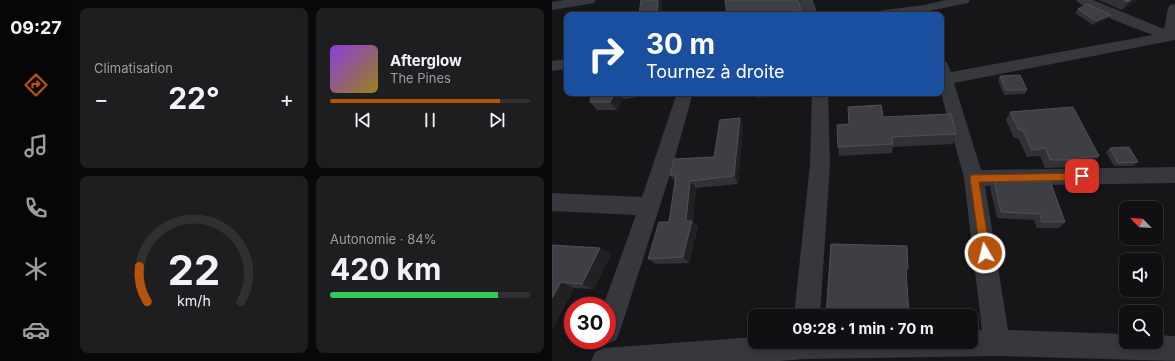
<!DOCTYPE html>
<html lang="fr">
<meta charset="utf-8">
<style>
body{margin:0;font-family:Inter,sans-serif;background:#1e1e20;color:#f1f3f6;height:100vh;display:flex;flex-direction:column;font-size:15px;white-space:nowrap}
*{box-sizing:border-box;margin:0}
p{font-size:13px;color:#9c9d9f}
.icon{flex:none;width:22px;height:22px;fill:none;stroke:currentColor;stroke-width:2;stroke-linecap:round;stroke-linejoin:round}
.map{position:relative;flex:1;overflow:hidden}
.details{display:flex;flex-direction:column;gap:8px;padding:8px;background:#09090a;width:480px}
.details>*{flex:none}
.hud{position:absolute;left:12px;top:12px;width:380px;height:84px;border-radius:8px;box-shadow:0 2px 6px #0003,0 0 0 1px #303032;background:#1a4fa0;color:#fff;overflow:hidden}
.needle{width:26px;rotate:295deg}
.tools{position:absolute;left:567px;top:201px;display:grid;gap:8px}
.tools a{display:grid;place-items:center;width:44px;height:44px;border-radius:8px;background:#101012;box-shadow:0 2px 6px #0003,0 0 0 1px #303032;font-size:20px}
.speed{position:absolute;left:12px;top:297px;display:flex;gap:8px;font-size:20px;font-weight:700;text-align:center}
.speed>*{display:grid;place-content:center;width:52px;height:52px;border-radius:50%;background:#101012;box-shadow:0 2px 6px #0003,0 0 0 1px #303032;line-height:1}
.speed .limit{border:6px solid #d22;background:#fff;color:#111}
.pin{position:absolute;display:grid;place-items:center;width:34px;height:34px;color:#fff;margin:-17px;border-radius:8px;box-shadow:0 2px 6px #0006}
.me{position:absolute;width:44px;margin:-22px;rotate:352deg;stroke-linejoin:round;filter:drop-shadow(0 0 3px #0008)}
.turn{display:flex;align-items:center;gap:14px;height:84px;padding:0 16px;font-size:18px}
.turn .icon{width:52px;height:52px;stroke-width:2.5}
.turn b{display:block;font-size:28px;line-height:34px}
.big{font-size:30px;font-weight:700;line-height:1.1}
.details .card{flex:1;display:flex;flex-direction:column;justify-content:center;gap:6px;min-width:0;padding:0 14px;border-radius:8px;background:#1e1e20}
.details .dial{align-items:center;gap:0}
.dial svg{height:104px;overflow:visible;fill:none;stroke:#303032;stroke-width:7;stroke-linecap:round;text-anchor:middle}
.dial text{fill:#f1f3f6;stroke:none}
.song{display:flex;align-items:center;gap:12px}
.cover{width:48px;height:48px;border-radius:6px;background:linear-gradient(135deg,hsl(270 70% 55%),hsl(50 70% 35%))}
.played{height:4px;border-radius:2px;background:linear-gradient(90deg,#b45309 85%,#303032 85%)}
.keys{display:flex;justify-content:space-around;direction:ltr}
.heat{display:flex;justify-content:space-between;align-items:center;font-size:22px;direction:ltr}
.charge{height:6px;border-radius:3px;background:linear-gradient(90deg,#34c759 84%,#303032 0)}
.details .tiles{flex:1;display:grid;gap:8px;grid-template-columns:repeat(2,1fr)}
.trip{position:absolute;left:196px;top:309px;width:230px;height:40px;border-radius:8px;background:#101012;box-shadow:0 2px 6px #0003,0 0 0 1px #303032;font-weight:700;line-height:40px;text-align:center}
main{display:flex;flex:1;min-height:0}
.tabs{display:flex;flex-direction:column;width:72px;justify-content:space-around;align-items:center;background:#060607;color:#9c9d9f}
.tabs .icon{width:28px;height:28px}
.tabs .current{color:#b45309}
.tabs b{font-size:18px;color:#f1f3f6}
.map>svg:first-child{display:block}
.lines{fill:none;stroke-linecap:round;stroke-linejoin:round}
.street{fill:#36383d;fill-rule:evenodd}
.wall{fill:#323236}
.shaded-wall{fill:#212124}
.building{fill:#3e3f44;stroke:#4f5156}
.route{fill:#b45309;stroke:#753606}
</style>
<main>
<nav class="tabs">
<b>09:27</b>
<svg class="icon current" aria-label="directions" viewBox="0 0 24 24"><path d="M12 3l9 9-9 9-9-9zM9 14v-3h6M13 9l2 2-2 2"/></svg>
<svg class="icon" aria-label="music" viewBox="0 0 24 24"><path d="M9 18V5l10-2v13"/><circle cx="6" cy="18" r="3"/><circle cx="16" cy="16" r="3"/></svg>
<svg class="icon" aria-label="phone" viewBox="0 0 24 24"><path d="M5 4h4l2 5-3 2q2 4 5 5l2-3 5 2v4C11 20 4 13 5 4z"/></svg>
<svg class="icon" aria-label="climate" viewBox="0 0 24 24"><path d="M12 3v18M4 7l16 10M4 17L20 7"/></svg>
<svg class="icon" aria-label="car" viewBox="0 0 24 24"><path d="M5 17H2v-5l4-1 3-4h7l3 4 3 1v5h-3M9 17h6M6 11h13"/><circle cx="7" cy="17" r="2"/><circle cx="17" cy="17" r="2"/></svg>
</nav>
<section class="details">
<div class="tiles">
<div class="card"><p>Climatisation</p>
<div class="heat"><a>−</a><b class="big">22°</b><a>+</a></div>
</div>
<div class="card">
<div class="song"><i class="cover"></i><div><b>Afterglow</b><p>The Pines</p></div></div>
<div class="played"></div>
<div class="keys"><svg class="icon" aria-label="previous" viewBox="0 0 24 24"><path d="M18 5L8 12l10 7zM5 5v14"/></svg><svg class="icon" aria-label="pause" viewBox="0 0 24 24"><path d="M8 5v14M16 5v14"/></svg><svg class="icon" aria-label="next" viewBox="0 0 24 24"><path d="M6 5l10 7-10 7zM19 5v14"/></svg></div>
</div>
<div class="card dial"><svg viewBox="0 0 100 80">
<path d="M14 69A42 42 0 1 1 86 69"/>
<path d="M14 69A42 42 0 0 1 8 42" stroke="#b45309"/>
<text x="50" y="56" font-size="32" font-weight="700">22</text>
<text x="50" y="72" font-size="11">km/h</text>
</svg></div>
<div class="card"><p>Autonomie · 84%</p><b class="big">420 km</b><div class="charge"></div></div>
</div>
</section>
<div class="map">
<svg width="623" height="361" viewBox="0 0 623 361">
<rect width="100%" height="100%" fill="#161618"/>
<g class="lines">
<path class="street" d="M12,0H44L42,3L37,4L0,10V2Z
M247,0H261L266,15H252Z
M394,0H418L416,3L357,15H318L320,12L325,11L372,5Z
M524,0H541L612,29L616,8L618,5L623,4V40L402,83L429,170L623,167V183L433,186L456,330L574,334V342H604V335L623,336V361L445,356L253,359L228,361H39L43,352L52,348L203,337V342H419V330H430L412,178L389,93V61L395,62L399,72L601,35C586,29 532,10 524,0Z
M15,59V69L0,71V61Z
M125,93H141L120,168L68,331L64,340L55,344L46,340H55V306H51L84,215L0,211V193L90,197Z
M260,93H276L278,164L268,316H242L258,164Z"/>
</g>
<path class="wall" d="M546,0H585L570,10Z
M526,9L556,19L541,25L523,13Z
M448,76L475,90L473,94L452,95L446,80Z
M40,93H112V94L71,99L65,110H45L38,102Z
M204,93H257V94L205,98Z
M458,112L547,156L540,164L523,165L522,167L493,168L488,156L475,157L466,138H462L454,120Z
M331,117L404,134L401,144L341,147L340,153L287,156L286,147L297,124Z
M188,118L191,127L186,184L144,188L141,222L146,227L137,263L104,264L96,259L117,222L123,182L118,175L162,157Z
M558,148L586,162L581,166H562L554,152Z
M442,181L513,222L507,228H485L482,220L445,218L438,188Z
M0,245L59,254L42,289L22,288L0,330Z"/>
<path class="shaded-wall" d="M106,0H110V15H105Z
M579,0H585L570,10L576,2Z
M250,10L251,15H225Z
M559,15L556,19L541,25L544,21Z
M63,93H66L71,99L65,110L58,102Z
M188,118L191,127L186,184L182,176Z
M138,181L144,188L141,222L146,227L137,263L131,257Z
M48,248L59,254L42,289L30,284Z
M9,282L22,288L0,330V298Z"/>
<path class="building" d="M89,0H106L105,15H87Z
M173,0H246L250,10L225,15H175Z
M572,0H579L576,2Z
M535,4L559,15L544,21L526,9Z
M468,75L475,90H454L448,76Z
M40,93H63L58,102H38Z
M329,105L331,117L399,114L404,134L340,137L341,144L286,147L285,125L297,124L296,107Z
M521,107L547,156L527,158L528,160H498L494,148L480,150L471,130H467L458,112Z
M188,118L182,176L138,181L134,221H140L131,257L96,259L107,222H117L124,175H118L122,159L162,157L168,120Z
M577,147L586,162L566,163L558,148Z
M442,181H498L513,222H490L488,214L449,212Z
M279,244L355,246L356,269H354L357,316H274Z
M0,245L48,248L30,284L9,282L0,298Z"/>
<path class="route" d="M530,173L535,176L530,180L427,182L438,253L436,257L433,258L429,257L418,178L419,175Z"/>
</svg>
<div class="tools">
<a><svg class="needle" viewBox="-14 -14 28 28"><path d="M0-13l5 13h-10z" fill="#e53935"/><path d="M0 13l5-13h-10z" fill="#9c9d9f"/></svg></a>
<a><svg class="icon" aria-label="sound" viewBox="0 0 24 24"><path d="M4 9h4l5-4v14l-5-4H4zM17 9q2 3 0 6"/></svg></a>
<a><svg class="icon" aria-label="search" viewBox="0 0 24 24"><circle cx="10" cy="10" r="6"/><path d="M15 15l6 6"/></svg></a>
</div>
<div class="speed"><div class="limit">30</div></div>
<div class="pin" style="left:530px;top:176px;background:#d93025"><svg class="icon" aria-label="arrive" viewBox="0 0 24 24"><path d="M6 21V4h12l-3 4 3 4H6"/></svg></div>
<svg class="me" style="left:433px;top:253px" viewBox="-20 -20 40 40"><circle r="17" fill="#b45309" stroke="#fff" stroke-width="3"/><path d="M0-11L8 9 0 5-8 9z" fill="#fff"/></svg>
<div class="trip">09:28 · 1 min · 70 m</div>
<div class="hud">
<div class="turn"><svg class="icon" aria-label="right" viewBox="0 0 24 24"><path d="M7 20v-9h11M14 6l5 5-5 5"/></svg><div><b>30 m</b>Tournez à droite</div></div>
</div>
</div>
</main>
